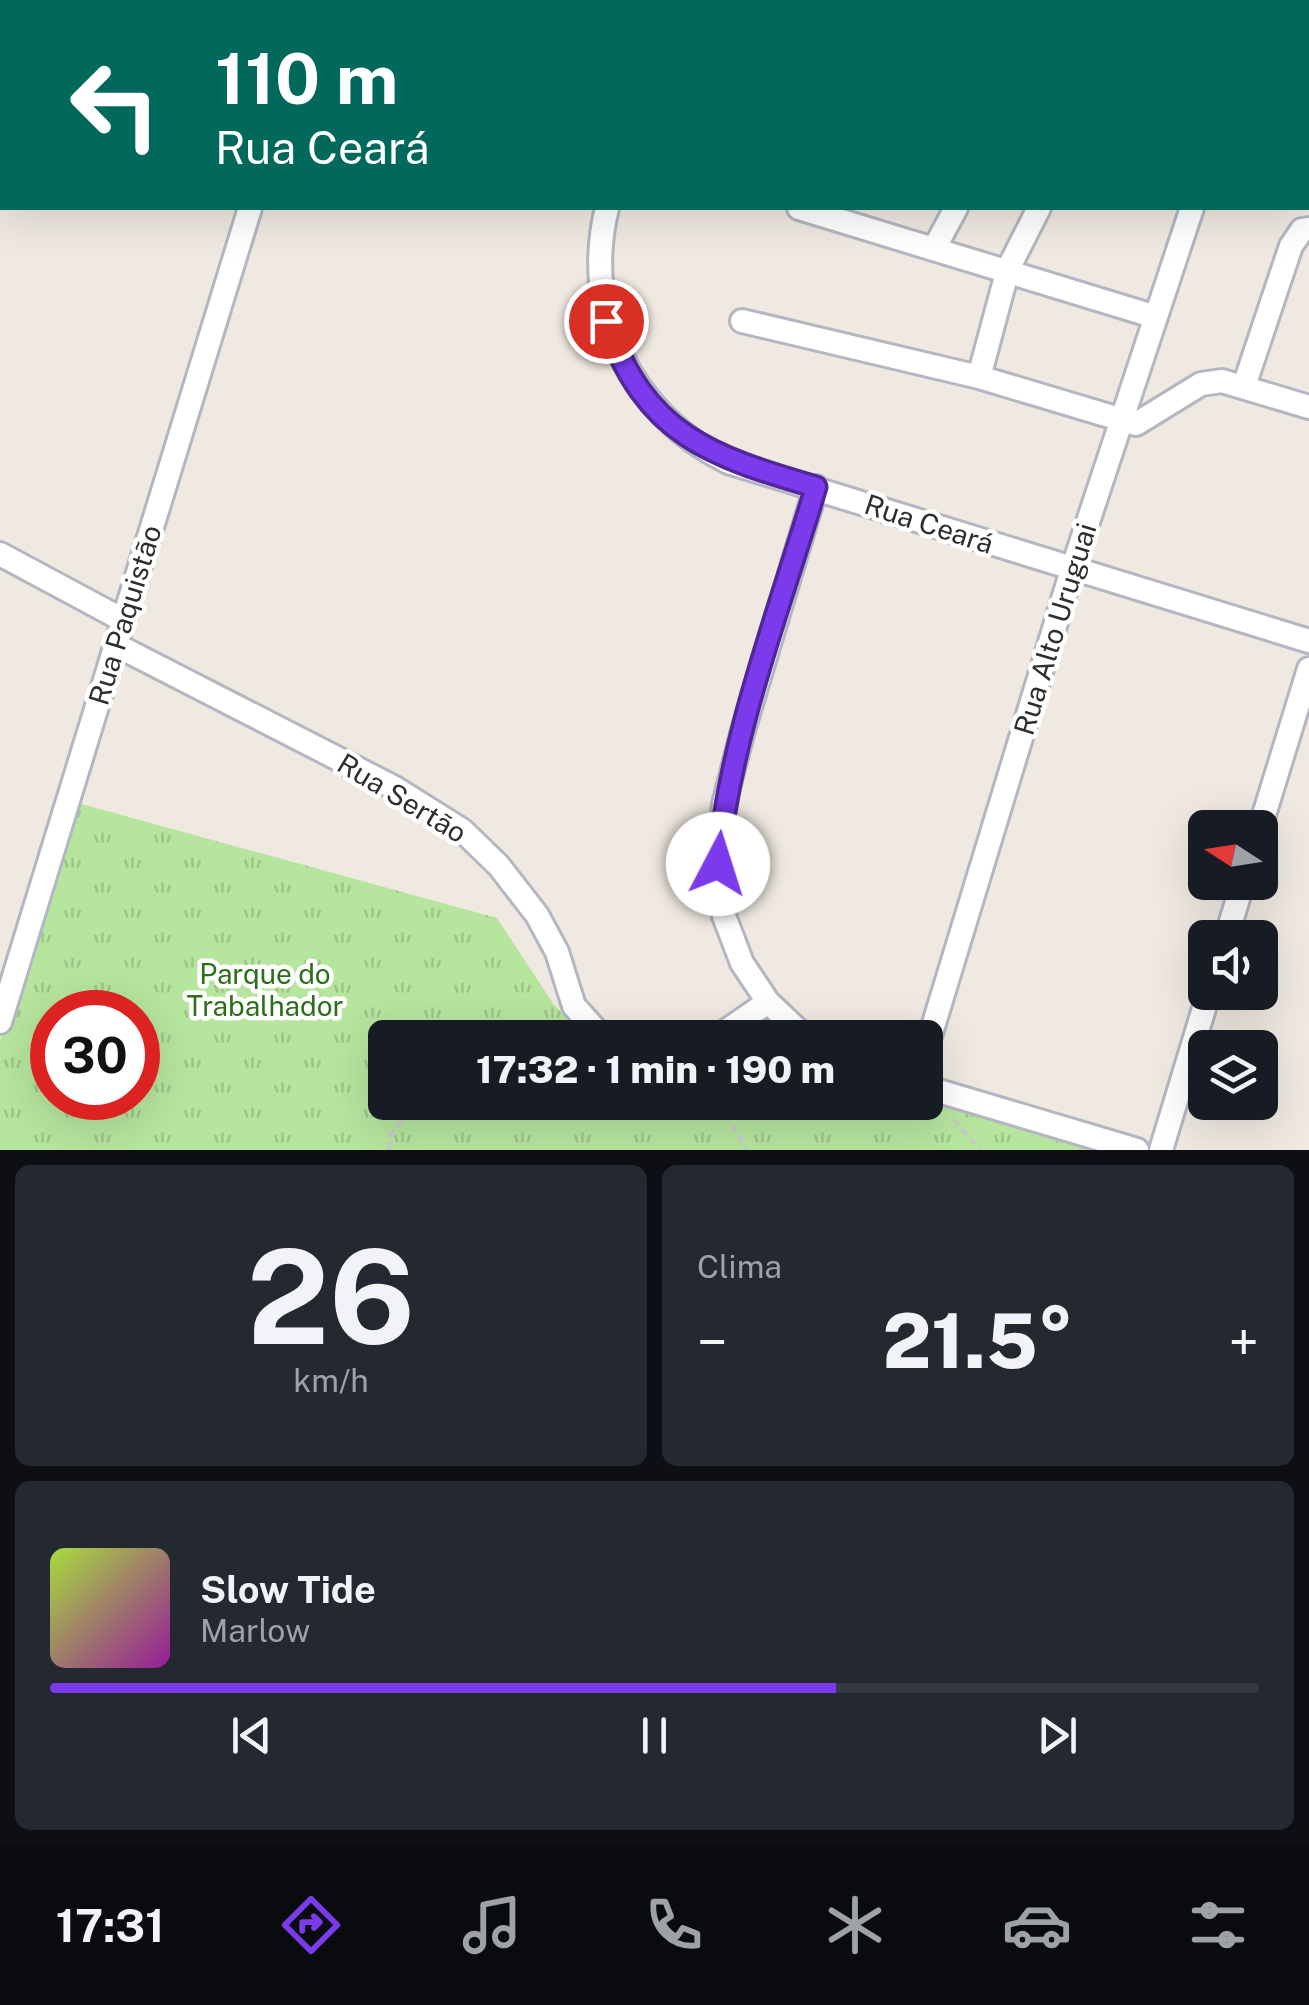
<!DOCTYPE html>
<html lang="pt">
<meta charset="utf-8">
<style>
body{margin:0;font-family:"Public Sans",sans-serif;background:#242831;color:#f1f3f6;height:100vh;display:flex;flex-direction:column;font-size:38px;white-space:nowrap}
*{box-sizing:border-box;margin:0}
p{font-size:32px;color:#9ea1a6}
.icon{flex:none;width:55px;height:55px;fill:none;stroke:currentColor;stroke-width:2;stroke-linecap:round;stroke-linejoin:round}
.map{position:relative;height:1150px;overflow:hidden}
.side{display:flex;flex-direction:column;gap:15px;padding:15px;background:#0d0f14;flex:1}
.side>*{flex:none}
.hud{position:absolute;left:0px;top:0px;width:1310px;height:210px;box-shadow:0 10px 40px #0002;background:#00695c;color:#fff;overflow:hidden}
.needle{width:65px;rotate:282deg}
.tools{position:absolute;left:1188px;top:810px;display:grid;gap:20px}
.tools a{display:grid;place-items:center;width:90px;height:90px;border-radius:15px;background:#171b24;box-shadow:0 10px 40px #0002;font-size:50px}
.speed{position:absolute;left:30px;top:990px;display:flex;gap:20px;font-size:50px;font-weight:700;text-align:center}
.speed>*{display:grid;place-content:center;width:130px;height:130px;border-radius:50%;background:#171b24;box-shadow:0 10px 40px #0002;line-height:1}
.speed .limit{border:15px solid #d22;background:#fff;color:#111}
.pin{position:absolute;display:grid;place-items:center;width:85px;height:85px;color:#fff;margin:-42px;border:5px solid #fff;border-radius:50%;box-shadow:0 2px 10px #0007}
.me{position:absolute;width:110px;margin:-55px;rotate:5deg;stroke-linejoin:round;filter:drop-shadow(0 0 8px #0008)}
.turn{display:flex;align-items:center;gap:35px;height:210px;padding:0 50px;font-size:45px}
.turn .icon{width:130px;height:130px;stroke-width:2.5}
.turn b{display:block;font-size:70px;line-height:85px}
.big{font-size:75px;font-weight:800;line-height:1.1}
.side .widget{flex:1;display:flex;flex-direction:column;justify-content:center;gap:15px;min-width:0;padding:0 35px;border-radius:15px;background:#242831}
.side .dial{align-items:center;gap:0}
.dial b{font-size:130px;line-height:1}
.song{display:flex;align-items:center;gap:30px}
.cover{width:120px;height:120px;border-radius:15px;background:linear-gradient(135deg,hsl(80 70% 55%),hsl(300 70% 35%))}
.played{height:10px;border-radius:5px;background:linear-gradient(90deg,#7c3aed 65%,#363941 65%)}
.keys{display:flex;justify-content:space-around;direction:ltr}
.heat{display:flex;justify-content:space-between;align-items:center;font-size:55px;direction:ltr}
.side .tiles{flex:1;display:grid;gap:15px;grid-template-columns:1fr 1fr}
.widget:last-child{grid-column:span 2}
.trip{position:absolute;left:368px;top:1020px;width:575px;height:100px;border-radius:15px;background:#171b24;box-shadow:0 10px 40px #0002;font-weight:800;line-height:100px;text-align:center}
.tabs{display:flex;height:160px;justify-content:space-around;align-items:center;background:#090b0e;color:#9ea1a6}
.tabs .icon{width:70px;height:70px}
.tabs .active{color:#7c3aed}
.tabs b{font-size:45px;color:#f1f3f6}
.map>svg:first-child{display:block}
.park{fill:url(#park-tufts);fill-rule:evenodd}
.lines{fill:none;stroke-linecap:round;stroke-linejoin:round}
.street-casing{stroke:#b4b7c1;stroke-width:28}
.secondary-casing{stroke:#b4b7c1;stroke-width:38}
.path{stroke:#c9c9c9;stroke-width:4;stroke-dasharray:8 5;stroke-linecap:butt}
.street{stroke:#fff;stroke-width:22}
.secondary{stroke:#fff;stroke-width:32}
.route-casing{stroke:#51269a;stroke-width:25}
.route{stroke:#7c3aed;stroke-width:18}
.labels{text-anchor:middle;stroke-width:9;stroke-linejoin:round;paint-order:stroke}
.street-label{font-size:28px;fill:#2e2e2e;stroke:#fff}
.park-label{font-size:28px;fill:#2c6e1b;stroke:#fff}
</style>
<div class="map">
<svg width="1309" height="1150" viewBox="0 0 1309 1150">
<defs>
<pattern id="park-tufts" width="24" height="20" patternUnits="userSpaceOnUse" patternTransform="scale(2.5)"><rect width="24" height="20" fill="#b6e59e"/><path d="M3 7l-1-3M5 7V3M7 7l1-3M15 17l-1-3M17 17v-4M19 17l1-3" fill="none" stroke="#9dc588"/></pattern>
</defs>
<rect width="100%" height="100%" fill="#efe9e1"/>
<path class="park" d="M74,802L497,918L554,1005L586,1037L385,1038V1102H925V1094L1100,1150H0V1040ZM52,1012H138V1098H52Z"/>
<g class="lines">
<g class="street-casing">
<path id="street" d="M1181,0L1185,2
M313,2L314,0
M686,2L687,0
M854,2L855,0
M1064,2L1065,0
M1144,2L1145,0
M1260,2L1261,0
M607,208C581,313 631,414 728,462L1309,641
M799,208L1156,317
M935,247L956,208
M742,321L979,377L1008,269L1039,208
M979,377L1136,424L1201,384L1222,381L1309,407
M1244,386L1291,246L1302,230L1309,229
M0,554L123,620
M116,645L395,788L462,830L499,866L537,915L557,952L574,1006L603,1038
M1260,828L1309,669
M1226,938L1243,882
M0,1022L250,208
M716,1038L768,1002
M806,1038L768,1002L742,963L724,916L718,864L724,804L742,734L816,487
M925,1053L1072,570L1192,208
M925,1087L1137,1150
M1161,1150L1209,992"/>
</g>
<g class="secondary-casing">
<path id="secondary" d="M59,2L60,0
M0,190L2,182"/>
</g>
<path class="path" d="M521,1038L558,1025
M719,1102L747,1150
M953,1119L981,1150
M389,1150L390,1135L419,1102"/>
<use href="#street" class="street"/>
<use href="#secondary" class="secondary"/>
</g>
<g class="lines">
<g class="route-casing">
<path id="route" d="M606,321C645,435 710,456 816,487C779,611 730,736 718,864"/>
</g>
<use href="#route" class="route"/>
</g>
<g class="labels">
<g class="street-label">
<text transform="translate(929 524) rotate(18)" y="10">Rua Ceará</text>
<text transform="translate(125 615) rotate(-73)" y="10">Rua Paquistão</text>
<text transform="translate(1055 629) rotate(-73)" y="10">Rua Alto Uruguai</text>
<text transform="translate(402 798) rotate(31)" y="10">Rua Sertão</text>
</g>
<g class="park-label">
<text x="265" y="984">Parque do<tspan x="265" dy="32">Trabalhador</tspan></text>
</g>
</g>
</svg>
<div class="tools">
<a><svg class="needle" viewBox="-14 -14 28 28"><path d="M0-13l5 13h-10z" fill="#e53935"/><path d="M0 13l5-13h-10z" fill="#9ea1a6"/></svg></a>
<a><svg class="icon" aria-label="sound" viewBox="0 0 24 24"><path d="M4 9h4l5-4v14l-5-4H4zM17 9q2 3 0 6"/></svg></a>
<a><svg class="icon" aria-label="layers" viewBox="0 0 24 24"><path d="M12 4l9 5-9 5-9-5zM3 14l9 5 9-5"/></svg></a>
</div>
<div class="speed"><div class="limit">30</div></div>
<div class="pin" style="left:606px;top:321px;background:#d93025"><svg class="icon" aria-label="arrive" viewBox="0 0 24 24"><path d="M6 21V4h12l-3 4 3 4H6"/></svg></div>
<svg class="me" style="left:718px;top:864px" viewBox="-20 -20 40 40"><circle r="19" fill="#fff"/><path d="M0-13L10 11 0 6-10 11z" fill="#7c3aed"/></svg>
<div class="trip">17:32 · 1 min · 190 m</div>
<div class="hud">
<div class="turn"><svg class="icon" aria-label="left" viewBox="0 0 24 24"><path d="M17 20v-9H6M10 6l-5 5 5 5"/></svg><div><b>110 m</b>Rua Ceará</div></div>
</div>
</div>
<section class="side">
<div class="tiles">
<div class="widget dial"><b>26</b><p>km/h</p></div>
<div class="widget"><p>Clima</p>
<div class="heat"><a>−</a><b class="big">21.5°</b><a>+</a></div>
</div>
<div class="widget">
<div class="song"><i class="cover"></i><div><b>Slow Tide</b><p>Marlow</p></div></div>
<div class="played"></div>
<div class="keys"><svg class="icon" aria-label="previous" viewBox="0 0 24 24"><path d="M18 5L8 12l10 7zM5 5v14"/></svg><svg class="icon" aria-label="pause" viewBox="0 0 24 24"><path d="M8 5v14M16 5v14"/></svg><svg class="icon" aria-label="next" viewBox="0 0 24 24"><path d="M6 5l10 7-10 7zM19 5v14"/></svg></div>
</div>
</div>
</section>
<nav class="tabs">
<b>17:31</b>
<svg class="icon active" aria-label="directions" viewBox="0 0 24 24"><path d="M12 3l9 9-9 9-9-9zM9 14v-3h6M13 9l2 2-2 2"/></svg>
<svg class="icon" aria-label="music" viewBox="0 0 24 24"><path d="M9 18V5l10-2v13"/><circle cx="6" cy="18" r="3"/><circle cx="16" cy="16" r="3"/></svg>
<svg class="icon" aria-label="phone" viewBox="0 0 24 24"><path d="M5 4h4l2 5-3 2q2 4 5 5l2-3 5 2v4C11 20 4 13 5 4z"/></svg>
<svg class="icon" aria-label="climate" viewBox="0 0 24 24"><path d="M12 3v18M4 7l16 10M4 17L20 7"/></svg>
<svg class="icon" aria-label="car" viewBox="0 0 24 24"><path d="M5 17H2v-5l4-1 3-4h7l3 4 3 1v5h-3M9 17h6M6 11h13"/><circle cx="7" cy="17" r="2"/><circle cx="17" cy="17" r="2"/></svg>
<svg class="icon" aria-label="filters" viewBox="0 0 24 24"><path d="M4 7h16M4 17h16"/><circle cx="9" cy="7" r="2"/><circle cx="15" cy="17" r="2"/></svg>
</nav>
